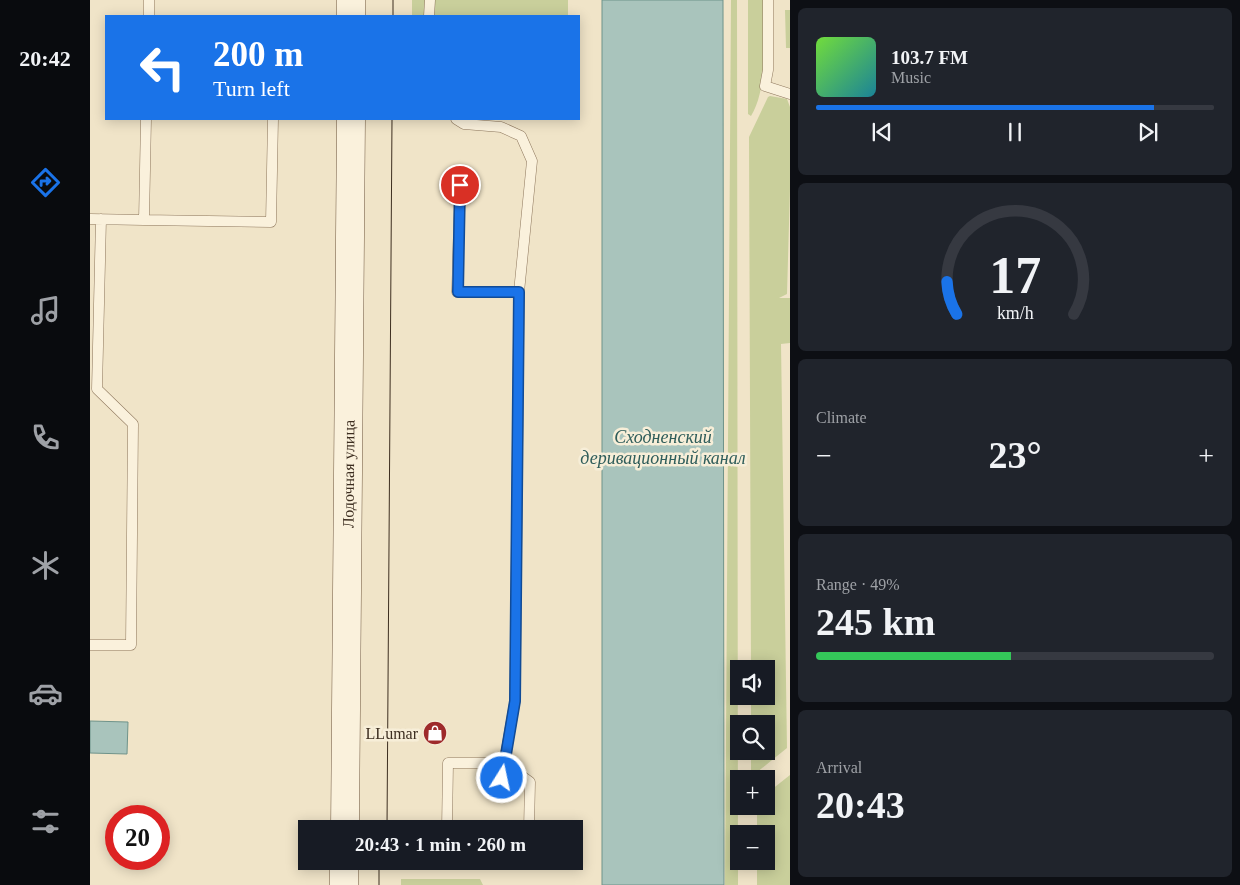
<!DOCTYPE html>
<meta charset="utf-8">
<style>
body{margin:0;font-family:"Times New Roman",serif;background:#20242c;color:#f1f3f6;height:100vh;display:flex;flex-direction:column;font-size:19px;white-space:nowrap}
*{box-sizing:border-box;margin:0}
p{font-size:16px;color:#9ea1a6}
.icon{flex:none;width:28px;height:28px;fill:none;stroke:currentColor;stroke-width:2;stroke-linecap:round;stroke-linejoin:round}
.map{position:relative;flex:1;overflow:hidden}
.panel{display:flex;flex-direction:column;gap:8px;padding:8px;background:#0d0f14;width:450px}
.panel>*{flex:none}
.hud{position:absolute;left:15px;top:15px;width:475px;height:105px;border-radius:0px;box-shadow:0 2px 12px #0003;background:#1a73e8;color:#fff;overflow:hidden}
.fabs{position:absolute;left:640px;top:660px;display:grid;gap:10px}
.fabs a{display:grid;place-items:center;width:45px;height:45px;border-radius:0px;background:#171b24;box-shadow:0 2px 12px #0003;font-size:25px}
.speed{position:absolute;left:15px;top:805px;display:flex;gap:10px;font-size:25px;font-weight:700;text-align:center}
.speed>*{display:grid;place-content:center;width:65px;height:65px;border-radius:50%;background:#171b24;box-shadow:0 2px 12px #0003;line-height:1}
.speed .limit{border:8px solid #d22;background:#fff;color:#111}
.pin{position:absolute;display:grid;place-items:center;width:42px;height:42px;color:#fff;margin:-21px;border:2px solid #fff;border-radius:50%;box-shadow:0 1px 5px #0007}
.me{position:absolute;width:55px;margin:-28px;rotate:10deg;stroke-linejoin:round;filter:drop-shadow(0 0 4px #0008)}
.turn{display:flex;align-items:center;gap:18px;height:105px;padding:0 25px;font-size:22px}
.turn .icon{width:65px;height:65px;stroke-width:2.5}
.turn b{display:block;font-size:35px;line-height:42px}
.big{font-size:38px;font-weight:800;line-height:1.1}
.panel .widget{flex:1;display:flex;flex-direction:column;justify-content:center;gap:8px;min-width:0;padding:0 18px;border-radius:8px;background:#20242c}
.panel .dial{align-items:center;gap:0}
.dial svg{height:130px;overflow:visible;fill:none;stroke:#363941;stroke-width:7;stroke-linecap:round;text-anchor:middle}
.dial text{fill:#f1f3f6;stroke:none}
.song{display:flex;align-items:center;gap:15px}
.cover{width:60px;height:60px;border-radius:8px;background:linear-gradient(135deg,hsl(100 70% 55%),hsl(190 70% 35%))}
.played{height:5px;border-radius:2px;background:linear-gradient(90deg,#1a73e8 85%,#363941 85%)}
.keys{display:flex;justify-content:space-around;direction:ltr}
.heat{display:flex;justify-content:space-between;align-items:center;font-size:28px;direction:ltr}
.charge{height:8px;border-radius:4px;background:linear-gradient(90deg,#34c759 49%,#363941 0)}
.trip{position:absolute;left:208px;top:820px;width:285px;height:50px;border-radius:0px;background:#171b24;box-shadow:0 2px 12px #0003;font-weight:800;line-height:50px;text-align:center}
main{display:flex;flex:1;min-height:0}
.menu{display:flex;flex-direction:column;width:90px;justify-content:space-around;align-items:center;background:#090b0e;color:#9ea1a6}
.menu .icon{width:35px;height:35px}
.menu .current{color:#1a73e8}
.menu b{font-size:22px;color:#f1f3f6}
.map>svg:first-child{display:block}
.green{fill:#c9cf9b}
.water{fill:#a9c4bc;stroke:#6f938a}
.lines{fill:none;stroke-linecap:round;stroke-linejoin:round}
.lane-casing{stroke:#8d765c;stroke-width:11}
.secondary-casing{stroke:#6f573f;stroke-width:29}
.lane{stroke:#faf1dc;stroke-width:10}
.secondary{stroke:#faf1dc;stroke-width:28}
.tram{stroke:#3d2e20;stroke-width:1}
.route-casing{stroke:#114b97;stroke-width:12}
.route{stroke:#1a73e8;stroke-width:9}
.labels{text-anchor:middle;stroke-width:5;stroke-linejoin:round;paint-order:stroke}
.street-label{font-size:16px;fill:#3d2e20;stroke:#f7eed8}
.poi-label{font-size:16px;fill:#3d2e20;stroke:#f7eed8;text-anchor:end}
.water-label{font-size:18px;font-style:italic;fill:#2f5d5a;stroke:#f7eed8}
</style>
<main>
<nav class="menu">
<b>20:42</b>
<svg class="icon current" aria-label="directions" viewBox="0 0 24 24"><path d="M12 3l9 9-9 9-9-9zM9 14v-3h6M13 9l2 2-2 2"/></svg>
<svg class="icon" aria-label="music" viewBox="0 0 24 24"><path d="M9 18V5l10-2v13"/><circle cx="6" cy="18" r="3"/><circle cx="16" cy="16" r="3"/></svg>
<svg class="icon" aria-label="phone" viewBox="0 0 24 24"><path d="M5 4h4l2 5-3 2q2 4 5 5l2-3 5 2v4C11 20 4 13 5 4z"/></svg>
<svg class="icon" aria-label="climate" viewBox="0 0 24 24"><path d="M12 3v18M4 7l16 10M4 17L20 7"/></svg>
<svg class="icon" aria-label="car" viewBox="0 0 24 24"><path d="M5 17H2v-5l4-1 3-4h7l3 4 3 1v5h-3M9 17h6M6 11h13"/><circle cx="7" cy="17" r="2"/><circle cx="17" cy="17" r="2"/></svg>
<svg class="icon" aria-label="filters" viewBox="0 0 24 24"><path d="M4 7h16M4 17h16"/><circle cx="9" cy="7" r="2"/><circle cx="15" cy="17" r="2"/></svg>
</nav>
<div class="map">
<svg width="700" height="885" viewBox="0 0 700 885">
<rect width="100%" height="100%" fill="#f0e4c8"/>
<path class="green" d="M322,0H478V16H322Z
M641,0H647L648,885H635Z
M658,0H677C675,33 678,89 661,116L658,114Z
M695,10H700V48H696Z
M680,96L697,99L700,107V189L697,294L689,298H700V343L691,344L697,748L661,777V751H676V724H661V696H676V669H661L659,137L678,97Z
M700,775V885H667V861H676V834H667V806H676V794Z
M311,879H390L393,885H311Z"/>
<path class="water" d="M512,0H633L634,885H512Z
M0,721L38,722L37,754L0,753Z"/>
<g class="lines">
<g class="lane-casing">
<path id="lane" d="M678,0V70L675,86L700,94
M59,16V0
M339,16L340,0
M56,119L54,220L181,222L183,119
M366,119L374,124L411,127L431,136L442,161L429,292
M370,185L367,292H429L425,701L409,793
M0,219L54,220
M0,645H41L43,424L7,389L11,219
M357,829L358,763H414L440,782L439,829
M356,861V863H438V861"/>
</g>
<g class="secondary-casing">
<g id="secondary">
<path d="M261,16V0"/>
<path id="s1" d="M255,829L261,119"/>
<path d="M254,885V861"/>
</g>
</g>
<use href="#lane" class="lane"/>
<use href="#secondary" class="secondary"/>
<path class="tram" d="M303,16V0
M297,829L302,119
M289,885V861"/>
</g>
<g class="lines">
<g class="route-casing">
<path id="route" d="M370,185L368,292H429L425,701L412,778"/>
</g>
<use href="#route" class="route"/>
</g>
<defs>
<g id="shop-disc" transform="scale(1.25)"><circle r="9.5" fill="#9e2a2b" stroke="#f7eed8"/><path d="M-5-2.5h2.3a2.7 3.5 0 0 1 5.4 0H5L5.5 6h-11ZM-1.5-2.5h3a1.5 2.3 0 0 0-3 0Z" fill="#fff"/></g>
</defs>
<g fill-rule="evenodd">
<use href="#shop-disc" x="345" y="733"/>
</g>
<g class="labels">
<g class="street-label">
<text dy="6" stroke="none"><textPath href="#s1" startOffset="355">Лодочная улица</textPath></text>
</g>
<g class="poi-label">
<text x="328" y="739">LLumar</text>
</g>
<g class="water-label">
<text x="573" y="443">Сходненский<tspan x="573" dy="21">деривационный канал</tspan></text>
</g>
</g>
</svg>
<div class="fabs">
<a><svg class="icon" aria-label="sound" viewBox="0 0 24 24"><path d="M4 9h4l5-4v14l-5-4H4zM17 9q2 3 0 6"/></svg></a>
<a><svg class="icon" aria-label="search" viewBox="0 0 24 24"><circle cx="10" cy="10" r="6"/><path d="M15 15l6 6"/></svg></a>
<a>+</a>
<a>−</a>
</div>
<div class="speed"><div class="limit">20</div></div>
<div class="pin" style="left:370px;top:185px;background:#d93025"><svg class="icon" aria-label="arrive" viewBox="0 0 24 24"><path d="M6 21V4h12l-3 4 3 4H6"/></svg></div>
<svg class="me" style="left:412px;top:778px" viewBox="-20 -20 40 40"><circle r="17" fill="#1a73e8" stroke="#fff" stroke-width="3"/><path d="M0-11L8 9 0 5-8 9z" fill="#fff"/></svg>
<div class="trip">20:43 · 1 min · 260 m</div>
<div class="hud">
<div class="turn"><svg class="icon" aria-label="left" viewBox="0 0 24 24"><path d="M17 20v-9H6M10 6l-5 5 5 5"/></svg><div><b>200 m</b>Turn left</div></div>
</div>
</div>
<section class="panel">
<div class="widget">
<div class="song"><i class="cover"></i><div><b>103.7 FM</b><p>Music</p></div></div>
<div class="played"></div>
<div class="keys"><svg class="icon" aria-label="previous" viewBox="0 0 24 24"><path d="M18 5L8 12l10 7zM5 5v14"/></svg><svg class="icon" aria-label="pause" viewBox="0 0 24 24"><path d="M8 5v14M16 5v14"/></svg><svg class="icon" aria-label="next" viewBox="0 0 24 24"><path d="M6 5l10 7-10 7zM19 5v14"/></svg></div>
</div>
<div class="widget dial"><svg viewBox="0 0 100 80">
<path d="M14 69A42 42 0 1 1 86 69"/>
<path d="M14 69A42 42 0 0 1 8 49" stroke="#1a73e8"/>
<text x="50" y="56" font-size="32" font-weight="700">17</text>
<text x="50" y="72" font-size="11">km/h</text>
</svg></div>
<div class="widget"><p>Climate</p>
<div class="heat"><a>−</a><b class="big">23°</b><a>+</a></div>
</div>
<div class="widget"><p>Range · 49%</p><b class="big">245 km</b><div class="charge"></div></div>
<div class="widget"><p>Arrival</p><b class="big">20:43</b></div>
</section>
</main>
